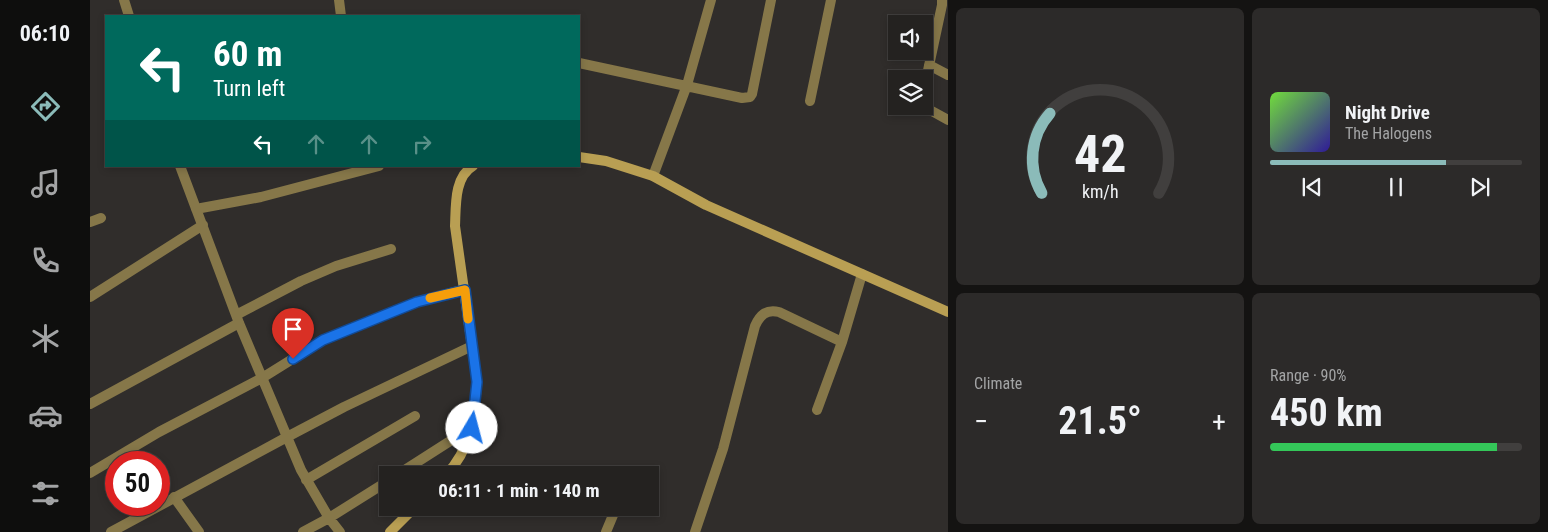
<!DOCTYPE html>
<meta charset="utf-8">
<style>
body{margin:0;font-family:"Roboto Condensed",sans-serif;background:#2c2a29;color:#f1f3f6;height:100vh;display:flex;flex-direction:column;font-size:19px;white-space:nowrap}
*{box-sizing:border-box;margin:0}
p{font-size:16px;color:#a3a4a5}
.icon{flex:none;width:28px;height:28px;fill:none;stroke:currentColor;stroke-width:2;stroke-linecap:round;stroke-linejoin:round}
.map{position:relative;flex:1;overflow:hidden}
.side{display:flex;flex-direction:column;gap:8px;padding:8px;background:#141312;width:600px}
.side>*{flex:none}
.guide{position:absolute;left:15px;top:15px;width:475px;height:152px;border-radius:0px;box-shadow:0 2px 8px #0003,0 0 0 1px #413f3e;background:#00695c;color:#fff;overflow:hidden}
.controls{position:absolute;left:798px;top:15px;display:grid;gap:10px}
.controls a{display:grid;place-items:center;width:45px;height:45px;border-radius:0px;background:#242220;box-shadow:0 2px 8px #0003,0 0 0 1px #413f3e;font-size:25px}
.speed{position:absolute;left:15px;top:451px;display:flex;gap:10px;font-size:25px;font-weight:700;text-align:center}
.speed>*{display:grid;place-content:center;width:65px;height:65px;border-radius:50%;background:#242220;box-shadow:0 2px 8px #0003,0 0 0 1px #413f3e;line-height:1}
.speed .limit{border:8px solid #d22;background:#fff;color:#111}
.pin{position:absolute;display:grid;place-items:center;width:42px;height:42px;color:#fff;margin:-51px -21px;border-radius:50% 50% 50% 0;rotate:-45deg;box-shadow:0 0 5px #0007}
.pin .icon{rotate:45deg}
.me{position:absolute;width:55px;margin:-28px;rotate:8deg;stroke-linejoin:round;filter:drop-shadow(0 0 4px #0008)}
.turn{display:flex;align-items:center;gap:18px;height:105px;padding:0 25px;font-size:22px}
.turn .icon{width:65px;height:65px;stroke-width:2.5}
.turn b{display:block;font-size:35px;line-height:42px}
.lanes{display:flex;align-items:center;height:48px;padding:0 25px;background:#0003;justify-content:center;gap:25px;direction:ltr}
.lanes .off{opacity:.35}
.big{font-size:38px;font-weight:700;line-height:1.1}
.side .tile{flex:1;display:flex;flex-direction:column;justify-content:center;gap:8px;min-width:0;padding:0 18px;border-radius:8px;background:#2c2a29}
.side .dial{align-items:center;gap:0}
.dial svg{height:130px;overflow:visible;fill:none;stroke:#413f3e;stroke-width:7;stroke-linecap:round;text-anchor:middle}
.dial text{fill:#f1f3f6;stroke:none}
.song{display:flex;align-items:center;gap:15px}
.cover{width:60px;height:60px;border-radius:8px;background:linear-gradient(135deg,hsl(100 70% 55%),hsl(250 70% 35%))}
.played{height:5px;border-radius:2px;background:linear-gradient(90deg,#8bbbb9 70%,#413f3e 70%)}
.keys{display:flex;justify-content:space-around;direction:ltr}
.heat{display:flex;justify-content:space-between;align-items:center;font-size:28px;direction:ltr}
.charge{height:8px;border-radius:4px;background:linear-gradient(90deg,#34c759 90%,#413f3e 0)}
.side .tiles{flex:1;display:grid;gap:8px;grid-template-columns:repeat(2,1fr)}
.trip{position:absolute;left:289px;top:466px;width:280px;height:50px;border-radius:0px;background:#242220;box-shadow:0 2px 8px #0003,0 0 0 1px #413f3e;font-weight:700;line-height:50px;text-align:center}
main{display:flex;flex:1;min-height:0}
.dock{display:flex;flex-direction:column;width:90px;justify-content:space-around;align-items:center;background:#0e0e0d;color:#a3a4a5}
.dock .icon{width:35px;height:35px}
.dock .current{color:#8bbbb9}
.dock b{font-size:22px;color:#f1f3f6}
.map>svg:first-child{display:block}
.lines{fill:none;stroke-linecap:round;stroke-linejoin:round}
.minor{stroke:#867749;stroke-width:10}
.secondary{stroke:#b99f53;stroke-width:10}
.route-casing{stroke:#114b97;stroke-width:12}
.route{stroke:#1a73e8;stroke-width:9}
.slow{stroke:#f59e0b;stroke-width:9}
</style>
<main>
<nav class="dock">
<b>06:10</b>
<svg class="icon current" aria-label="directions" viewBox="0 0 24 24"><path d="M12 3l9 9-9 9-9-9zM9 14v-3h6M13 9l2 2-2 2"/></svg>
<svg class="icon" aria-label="music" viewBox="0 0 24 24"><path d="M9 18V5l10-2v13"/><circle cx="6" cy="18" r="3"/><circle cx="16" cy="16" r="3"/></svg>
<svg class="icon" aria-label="phone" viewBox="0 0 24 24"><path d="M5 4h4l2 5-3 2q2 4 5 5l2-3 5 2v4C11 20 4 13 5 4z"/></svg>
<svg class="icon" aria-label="climate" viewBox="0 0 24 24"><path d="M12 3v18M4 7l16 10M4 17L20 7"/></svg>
<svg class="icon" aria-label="car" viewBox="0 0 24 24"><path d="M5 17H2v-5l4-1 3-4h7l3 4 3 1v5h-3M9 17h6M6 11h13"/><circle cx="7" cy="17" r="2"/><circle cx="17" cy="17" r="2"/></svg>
<svg class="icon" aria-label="filters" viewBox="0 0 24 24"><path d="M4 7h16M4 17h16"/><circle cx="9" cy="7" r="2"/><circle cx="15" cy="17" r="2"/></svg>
</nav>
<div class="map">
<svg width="858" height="532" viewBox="0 0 858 532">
<rect width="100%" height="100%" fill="#302d2b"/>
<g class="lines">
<path class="minor" d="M34,0L39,16
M249,0L251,16
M489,63L652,98L660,97L662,94L681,0
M839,65L858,75
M834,89L852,5V0
M834,100L840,110L858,120
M720,101L741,0
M90,166L149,323L211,470L239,518L250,532
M563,176L597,85L621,0
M106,209L171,197L289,166
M0,222L11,218
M0,297L113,225
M146,315L211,281L246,266L301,249
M0,404L149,323
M727,410L752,342L772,274
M0,473L69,432L172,378L233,340L327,302L375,289
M307,475L382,427
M216,480L325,416
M84,497L109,532
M21,532L197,437L254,407L382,346
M213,532L239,518L298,481
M516,532L526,508
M605,532L633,449L665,326C670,315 676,309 689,312L752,342"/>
<path class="secondary" d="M489,157L516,161L563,176L616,205L858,312
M356,475C381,449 385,417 387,382L365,226C366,206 364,177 383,166
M300,532L324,508"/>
</g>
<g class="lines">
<g class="route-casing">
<path id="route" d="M203,359L233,340L327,302L375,290L387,382L382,428"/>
</g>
<use href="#route" class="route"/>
<path class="slow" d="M340,298L375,290L378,319"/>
</g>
</svg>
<div class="controls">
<a><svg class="icon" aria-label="sound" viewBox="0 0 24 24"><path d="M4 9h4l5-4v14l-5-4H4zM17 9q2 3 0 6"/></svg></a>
<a><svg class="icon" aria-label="layers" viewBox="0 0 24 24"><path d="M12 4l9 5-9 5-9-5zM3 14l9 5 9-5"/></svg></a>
</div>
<div class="speed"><div class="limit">50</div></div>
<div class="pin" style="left:203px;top:359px;background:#d93025"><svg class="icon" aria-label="arrive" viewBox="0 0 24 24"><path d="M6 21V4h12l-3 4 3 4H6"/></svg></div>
<svg class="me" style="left:382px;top:428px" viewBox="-20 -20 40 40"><circle r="19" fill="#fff"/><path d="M0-13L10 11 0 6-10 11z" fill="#1a73e8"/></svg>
<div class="trip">06:11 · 1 min · 140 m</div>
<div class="guide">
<div class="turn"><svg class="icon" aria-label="left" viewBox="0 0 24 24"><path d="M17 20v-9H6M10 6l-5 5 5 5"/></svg><div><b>60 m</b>Turn left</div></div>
<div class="lanes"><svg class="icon" aria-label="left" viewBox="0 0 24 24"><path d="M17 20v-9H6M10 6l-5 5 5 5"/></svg><svg class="icon off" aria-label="ahead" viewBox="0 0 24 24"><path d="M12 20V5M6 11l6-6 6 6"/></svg><svg class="icon off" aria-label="ahead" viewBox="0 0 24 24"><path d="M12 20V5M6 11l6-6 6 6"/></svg><svg class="icon off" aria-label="right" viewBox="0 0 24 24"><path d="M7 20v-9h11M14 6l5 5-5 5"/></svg></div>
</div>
</div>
<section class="side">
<div class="tiles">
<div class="tile dial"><svg viewBox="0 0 100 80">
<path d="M14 69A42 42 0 1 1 86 69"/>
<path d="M14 69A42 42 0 0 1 19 20" stroke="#8bbbb9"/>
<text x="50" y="56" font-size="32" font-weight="700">42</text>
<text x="50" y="72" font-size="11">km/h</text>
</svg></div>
<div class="tile">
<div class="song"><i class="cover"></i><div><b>Night Drive</b><p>The Halogens</p></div></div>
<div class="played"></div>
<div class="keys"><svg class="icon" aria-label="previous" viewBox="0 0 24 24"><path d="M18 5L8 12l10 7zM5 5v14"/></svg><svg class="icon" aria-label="pause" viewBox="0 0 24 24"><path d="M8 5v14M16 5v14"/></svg><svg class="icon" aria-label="next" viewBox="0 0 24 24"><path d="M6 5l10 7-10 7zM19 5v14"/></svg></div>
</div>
<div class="tile"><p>Climate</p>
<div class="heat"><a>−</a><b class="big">21.5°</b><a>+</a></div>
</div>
<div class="tile"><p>Range · 90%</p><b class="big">450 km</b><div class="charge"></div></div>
</div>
</section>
</main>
